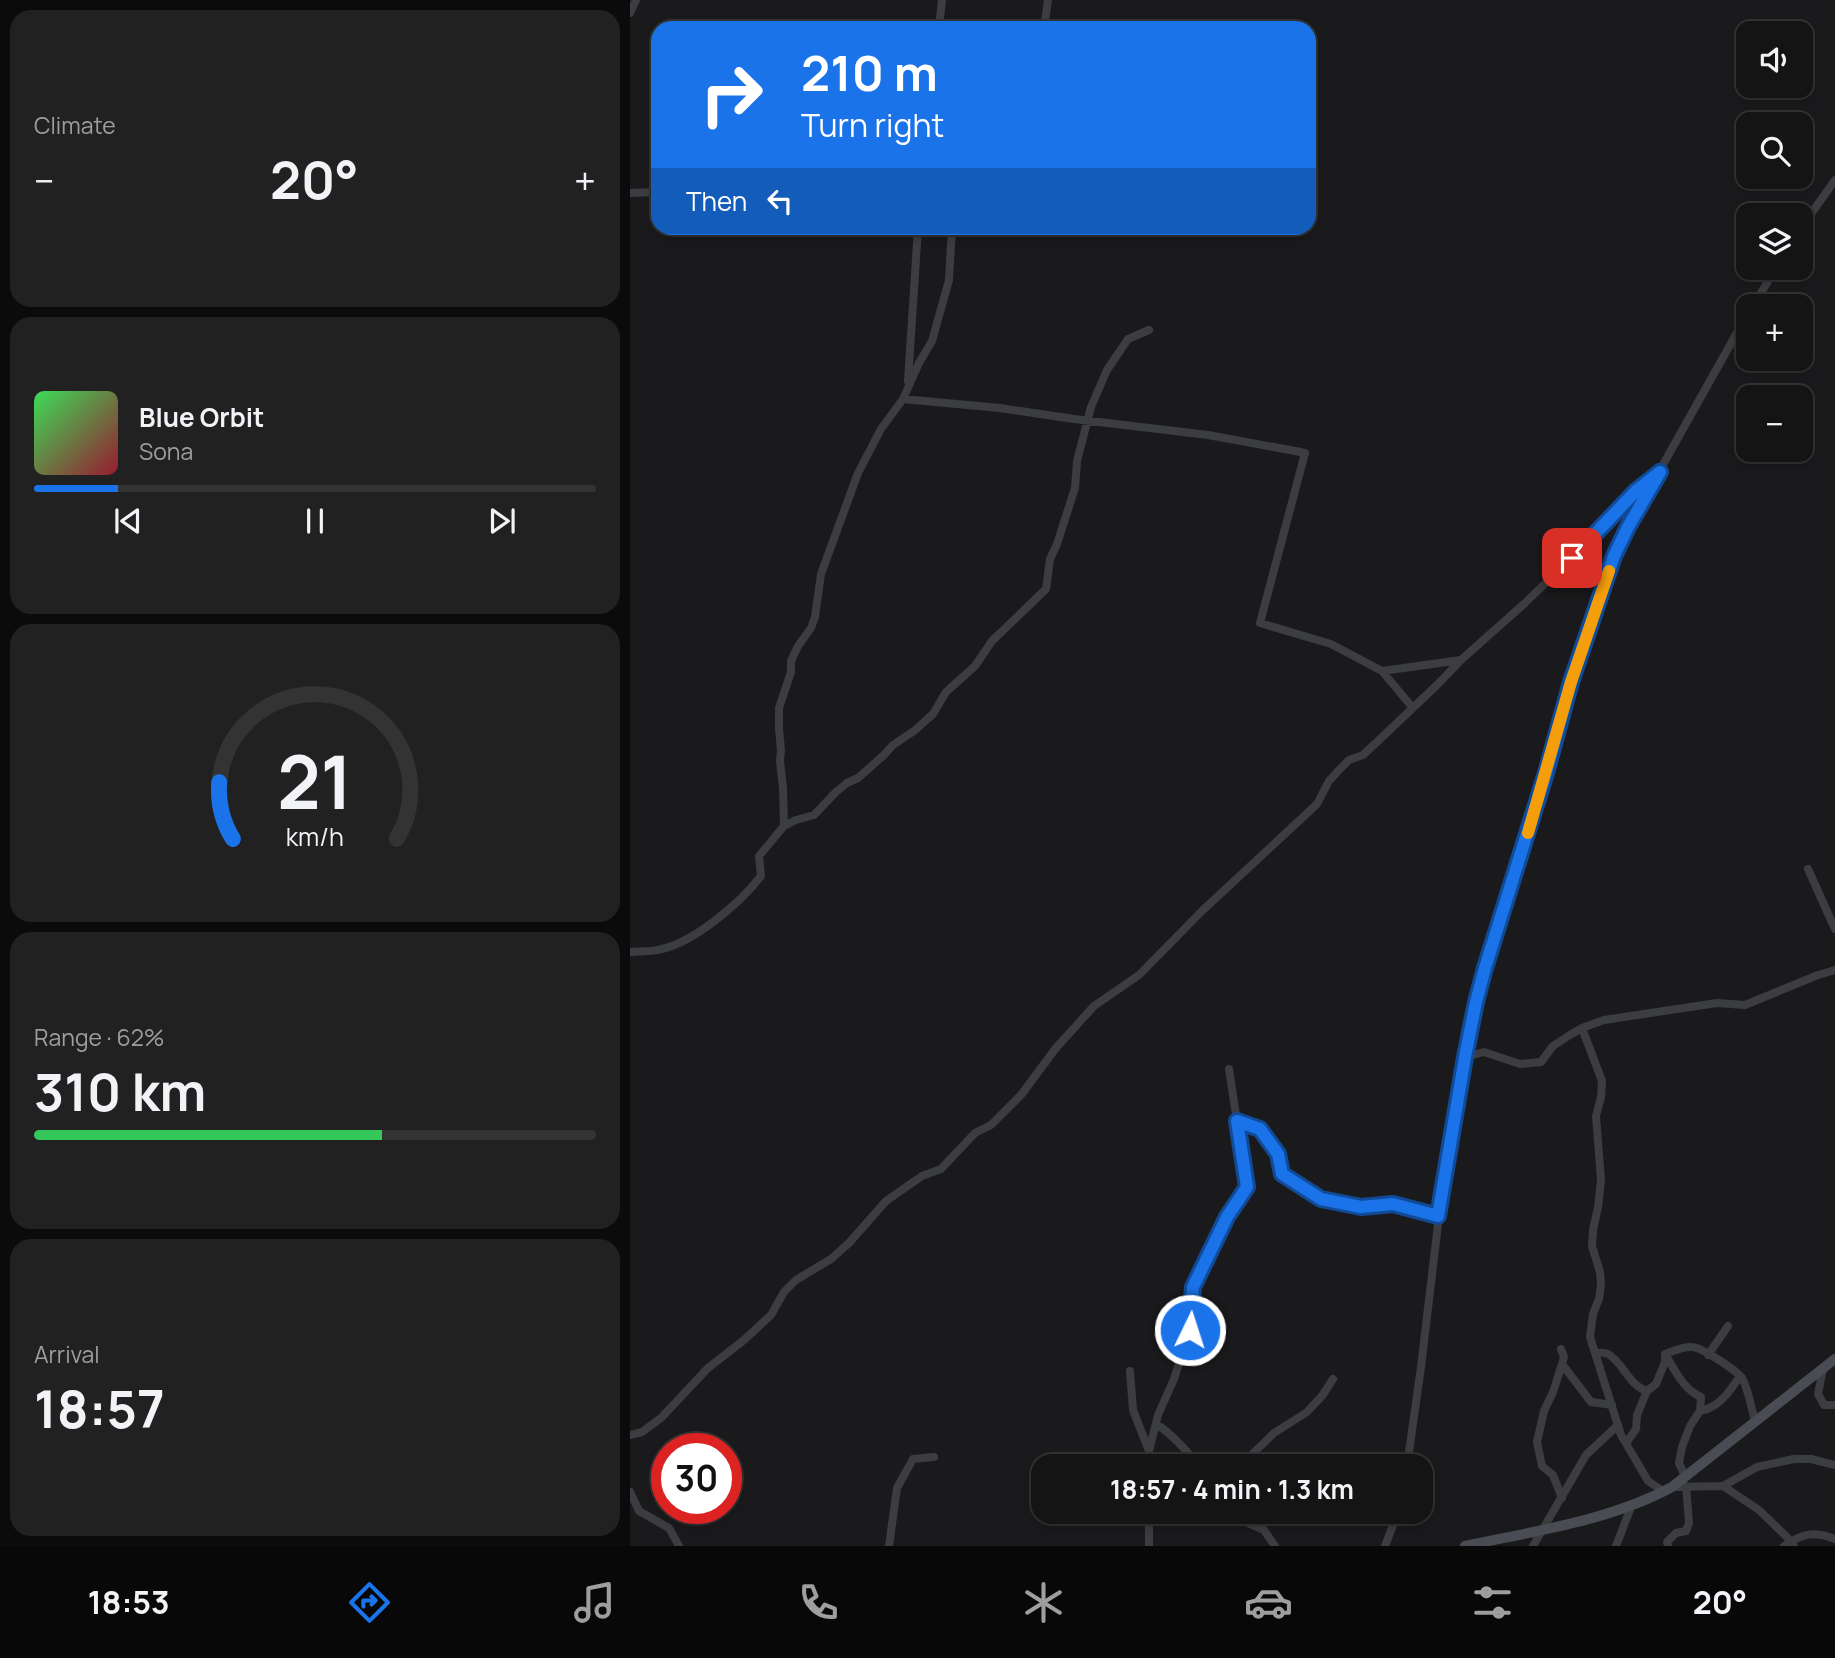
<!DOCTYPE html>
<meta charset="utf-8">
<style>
body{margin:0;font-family:Manrope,sans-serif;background:#212122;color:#f1f3f6;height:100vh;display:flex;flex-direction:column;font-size:26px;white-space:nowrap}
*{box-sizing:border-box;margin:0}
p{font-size:23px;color:#9d9ea0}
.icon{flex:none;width:38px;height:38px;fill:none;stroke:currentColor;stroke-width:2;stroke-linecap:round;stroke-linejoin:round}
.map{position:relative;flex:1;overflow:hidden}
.side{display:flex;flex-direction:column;gap:10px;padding:10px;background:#0b0b0c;width:630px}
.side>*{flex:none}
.guide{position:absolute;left:21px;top:21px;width:665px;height:214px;border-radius:21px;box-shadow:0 4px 10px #0003,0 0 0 2px #333334;background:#1a73e8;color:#fff;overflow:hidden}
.buttons{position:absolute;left:1106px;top:21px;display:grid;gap:14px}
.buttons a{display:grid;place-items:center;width:77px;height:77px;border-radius:14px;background:#141415;box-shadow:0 4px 10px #0003,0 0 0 2px #333334;font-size:35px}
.speed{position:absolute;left:21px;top:1433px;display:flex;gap:14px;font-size:35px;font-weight:700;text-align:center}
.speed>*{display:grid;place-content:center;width:91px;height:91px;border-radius:50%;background:#141415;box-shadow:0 4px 10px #0003,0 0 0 2px #333334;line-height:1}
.speed .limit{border:10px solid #d22;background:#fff;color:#111}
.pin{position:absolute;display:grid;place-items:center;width:60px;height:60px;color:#fff;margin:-30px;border-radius:14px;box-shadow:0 4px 10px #0006}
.me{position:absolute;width:77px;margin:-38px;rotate:4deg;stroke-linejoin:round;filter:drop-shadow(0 0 5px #0008)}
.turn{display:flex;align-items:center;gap:24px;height:147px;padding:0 35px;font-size:32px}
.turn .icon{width:91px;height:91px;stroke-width:2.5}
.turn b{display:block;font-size:49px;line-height:60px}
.then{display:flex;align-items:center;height:66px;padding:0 35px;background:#0003;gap:14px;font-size:26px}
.big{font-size:52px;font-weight:700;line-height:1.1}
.side .widget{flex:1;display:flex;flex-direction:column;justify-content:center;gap:10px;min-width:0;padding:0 24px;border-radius:21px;background:#212122}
.side .dial{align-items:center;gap:0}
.dial svg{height:182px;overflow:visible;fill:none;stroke:#333334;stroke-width:7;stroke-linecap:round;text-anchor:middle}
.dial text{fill:#f1f3f6;stroke:none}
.song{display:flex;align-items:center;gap:21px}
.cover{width:84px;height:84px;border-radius:10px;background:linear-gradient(135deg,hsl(130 70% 55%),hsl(350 70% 35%))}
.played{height:7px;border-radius:4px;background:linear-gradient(90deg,#1a73e8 15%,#333334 15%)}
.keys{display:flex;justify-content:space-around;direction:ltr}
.heat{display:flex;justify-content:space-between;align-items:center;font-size:38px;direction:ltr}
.charge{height:10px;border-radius:5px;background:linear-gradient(90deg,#34c759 62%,#333334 0)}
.trip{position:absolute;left:401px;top:1454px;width:402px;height:70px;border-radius:21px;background:#141415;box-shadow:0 4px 10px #0003,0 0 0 2px #333334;font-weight:700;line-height:70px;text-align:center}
.tabs{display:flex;height:112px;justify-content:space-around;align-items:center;background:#080808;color:#9d9ea0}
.tabs .icon{width:49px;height:49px}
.tabs .on{color:#1a73e8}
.tabs b{font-size:32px;color:#f1f3f6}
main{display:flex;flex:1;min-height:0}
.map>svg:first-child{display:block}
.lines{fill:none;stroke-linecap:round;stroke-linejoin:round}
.street{stroke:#3b3d41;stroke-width:8}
.secondary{stroke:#494c52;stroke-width:10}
.route-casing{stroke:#114b97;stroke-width:18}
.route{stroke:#1a73e8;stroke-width:12}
.slow{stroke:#f59e0b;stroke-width:12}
</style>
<main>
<section class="side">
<div class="widget"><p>Climate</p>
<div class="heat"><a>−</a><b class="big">20°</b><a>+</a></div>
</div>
<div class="widget">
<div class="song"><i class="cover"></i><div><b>Blue Orbit</b><p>Sona</p></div></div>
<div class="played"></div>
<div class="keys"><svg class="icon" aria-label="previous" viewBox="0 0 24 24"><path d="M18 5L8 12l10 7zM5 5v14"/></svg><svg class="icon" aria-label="pause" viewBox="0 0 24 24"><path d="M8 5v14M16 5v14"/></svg><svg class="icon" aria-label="next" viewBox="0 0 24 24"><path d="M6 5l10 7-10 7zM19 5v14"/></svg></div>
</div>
<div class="widget dial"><svg viewBox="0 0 100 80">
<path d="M14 69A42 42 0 1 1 86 69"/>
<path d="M14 69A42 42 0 0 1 8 44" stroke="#1a73e8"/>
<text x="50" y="56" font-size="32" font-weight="700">21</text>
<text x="50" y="72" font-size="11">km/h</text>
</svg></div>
<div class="widget"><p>Range · 62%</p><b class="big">310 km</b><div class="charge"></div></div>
<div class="widget"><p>Arrival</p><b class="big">18:57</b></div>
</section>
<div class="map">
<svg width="1205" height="1546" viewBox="0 0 1205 1546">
<rect width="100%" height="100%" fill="#1a1a1c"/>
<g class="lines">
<path class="street" d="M0,13L6,0
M309,28L312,0
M414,28L418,0
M0,193L28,192
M1171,228L1205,180
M1123,306L1146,268
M278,381L288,228
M273,399L370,408L444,419L578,435L671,452
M675,453L630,623L701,644L752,671L831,660
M752,671L782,707
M154,826L166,820L184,815L206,792L217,783L228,778L254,755L263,745L284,731L303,714L316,692L345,666L362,641L416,589L420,559L427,544L445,488L447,461L461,407L477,370L498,339L519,330
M1178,869L1205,929
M0,952C10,951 22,952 32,949C66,941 111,902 131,876L129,856L154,826L153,788L150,761L151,750L149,729V708L161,672V661L168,646L181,628L185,617L191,574L228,473L251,429L273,399L289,363L302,341L319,280L322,228
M952,1028L972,1081L971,1097L966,1116L971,1180L968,1207L963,1230L962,1246L970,1272L971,1285L969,1299L963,1314L960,1337L991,1435L1018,1481L1033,1491
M835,1057L854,1052L890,1064L911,1062L923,1046L940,1035L952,1028L974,1020L1087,1003L1115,1005L1188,975L1205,970
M607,1121L630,1129L648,1154L652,1174L691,1199L731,1207L763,1204L809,1216
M931,1349L934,1357L932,1364L923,1392L914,1411L907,1442L912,1466L923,1475L932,1498
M965,1353C969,1353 974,1352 978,1354C993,1362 999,1386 1017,1391
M1035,1354C1045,1370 1053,1389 1071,1397L1070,1411L1060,1426L1052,1447L1049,1463L1055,1476
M1078,1355L1098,1326
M932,1364L961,1402L982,1405
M1193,1369L1188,1394L1194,1405H1205
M500,1371L503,1410L519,1451
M1070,1411C1089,1408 1100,1391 1110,1376
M526,1424C542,1434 557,1451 568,1466
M0,1435L12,1432L31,1418L78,1368L114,1340L141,1315L154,1292L166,1280L201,1259L219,1243L256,1201L292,1176L311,1169L345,1133L361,1125L391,1095L426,1048L464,1006L509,975L572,911L687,804L699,781L710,769L719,760L733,755L748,741L808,684L831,660L895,603L957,543L1006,491L1030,472
M996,1443L1006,1429L1007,1415L1017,1391L1026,1384L1035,1362V1354C1044,1351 1053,1346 1062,1347C1071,1347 1106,1370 1112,1378C1117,1385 1122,1411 1125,1420
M519,1466V1451L528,1415L544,1379L560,1330L563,1288L597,1217L617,1187L599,1069
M610,1466L644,1433L677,1412L692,1396L703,1379
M777,1466L791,1367L809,1216L827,1114L835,1057L846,1002L916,773L941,682L984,556L998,527L1118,313
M1093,1486L1129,1510L1161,1541L1164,1546
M1043,1487L1093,1486L1127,1467L1164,1459H1181L1205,1465
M0,1492L9,1511L39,1528L49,1546
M519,1512V1546
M598,1512V1514L634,1530L645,1546
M519,1520L531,1512
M259,1546L267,1488L283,1459L304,1457
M755,1546L768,1512
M903,1546L956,1455L988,1425
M986,1546L1001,1507
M1038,1546L1037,1542L1046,1533L1056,1531L1059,1523L1056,1486
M1154,1546C1173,1533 1184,1531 1205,1539"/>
<path class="secondary" d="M835,1546C905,1531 979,1521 1042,1487L1205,1359"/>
</g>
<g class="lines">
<g class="route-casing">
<path id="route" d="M560,1330L563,1287L597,1217L617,1187L607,1121L630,1129L648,1154L652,1174L691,1199L731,1207L763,1204L808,1216L835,1057L846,1002L855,968L916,773L941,682L984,556L998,527L1030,472L1006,491L942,558"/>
</g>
<use href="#route" class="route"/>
<path class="slow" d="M898,833L941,682L979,571"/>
</g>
</svg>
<div class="buttons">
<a><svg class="icon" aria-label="sound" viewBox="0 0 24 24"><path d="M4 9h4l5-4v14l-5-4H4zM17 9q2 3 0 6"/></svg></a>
<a><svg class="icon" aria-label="search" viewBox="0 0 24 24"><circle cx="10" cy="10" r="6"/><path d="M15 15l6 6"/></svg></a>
<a><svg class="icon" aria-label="layers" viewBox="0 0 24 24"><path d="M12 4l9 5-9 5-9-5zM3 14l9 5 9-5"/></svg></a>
<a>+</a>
<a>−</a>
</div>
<div class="speed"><div class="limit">30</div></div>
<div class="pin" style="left:942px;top:558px;background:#d93025"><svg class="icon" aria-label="arrive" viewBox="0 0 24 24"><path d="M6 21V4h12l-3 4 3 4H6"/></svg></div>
<svg class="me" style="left:560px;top:1330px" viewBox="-20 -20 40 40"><circle r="17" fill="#1a73e8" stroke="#fff" stroke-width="3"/><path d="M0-11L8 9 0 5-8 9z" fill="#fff"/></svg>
<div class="trip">18:57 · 4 min · 1.3 km</div>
<div class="guide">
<div class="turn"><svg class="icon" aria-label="right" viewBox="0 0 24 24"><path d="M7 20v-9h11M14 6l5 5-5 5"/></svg><div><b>210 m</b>Turn right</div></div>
<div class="then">Then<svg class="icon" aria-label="left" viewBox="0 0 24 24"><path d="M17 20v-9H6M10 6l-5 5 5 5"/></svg></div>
</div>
</div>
</main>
<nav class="tabs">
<b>18:53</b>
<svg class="icon on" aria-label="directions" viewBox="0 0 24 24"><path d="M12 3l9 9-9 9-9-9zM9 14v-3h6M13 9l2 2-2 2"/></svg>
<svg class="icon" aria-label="music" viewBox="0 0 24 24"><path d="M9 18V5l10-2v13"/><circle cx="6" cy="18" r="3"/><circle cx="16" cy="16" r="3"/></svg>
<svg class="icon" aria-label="phone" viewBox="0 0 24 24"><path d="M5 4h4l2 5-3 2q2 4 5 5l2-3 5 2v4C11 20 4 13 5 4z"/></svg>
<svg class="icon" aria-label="climate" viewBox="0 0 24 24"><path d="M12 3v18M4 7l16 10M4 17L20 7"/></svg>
<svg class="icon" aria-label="car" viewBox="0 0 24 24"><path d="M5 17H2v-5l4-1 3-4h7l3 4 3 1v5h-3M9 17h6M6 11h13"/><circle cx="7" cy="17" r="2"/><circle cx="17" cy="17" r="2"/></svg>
<svg class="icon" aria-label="filters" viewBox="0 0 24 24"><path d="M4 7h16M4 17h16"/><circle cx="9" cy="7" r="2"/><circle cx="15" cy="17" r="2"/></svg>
<b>20°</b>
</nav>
